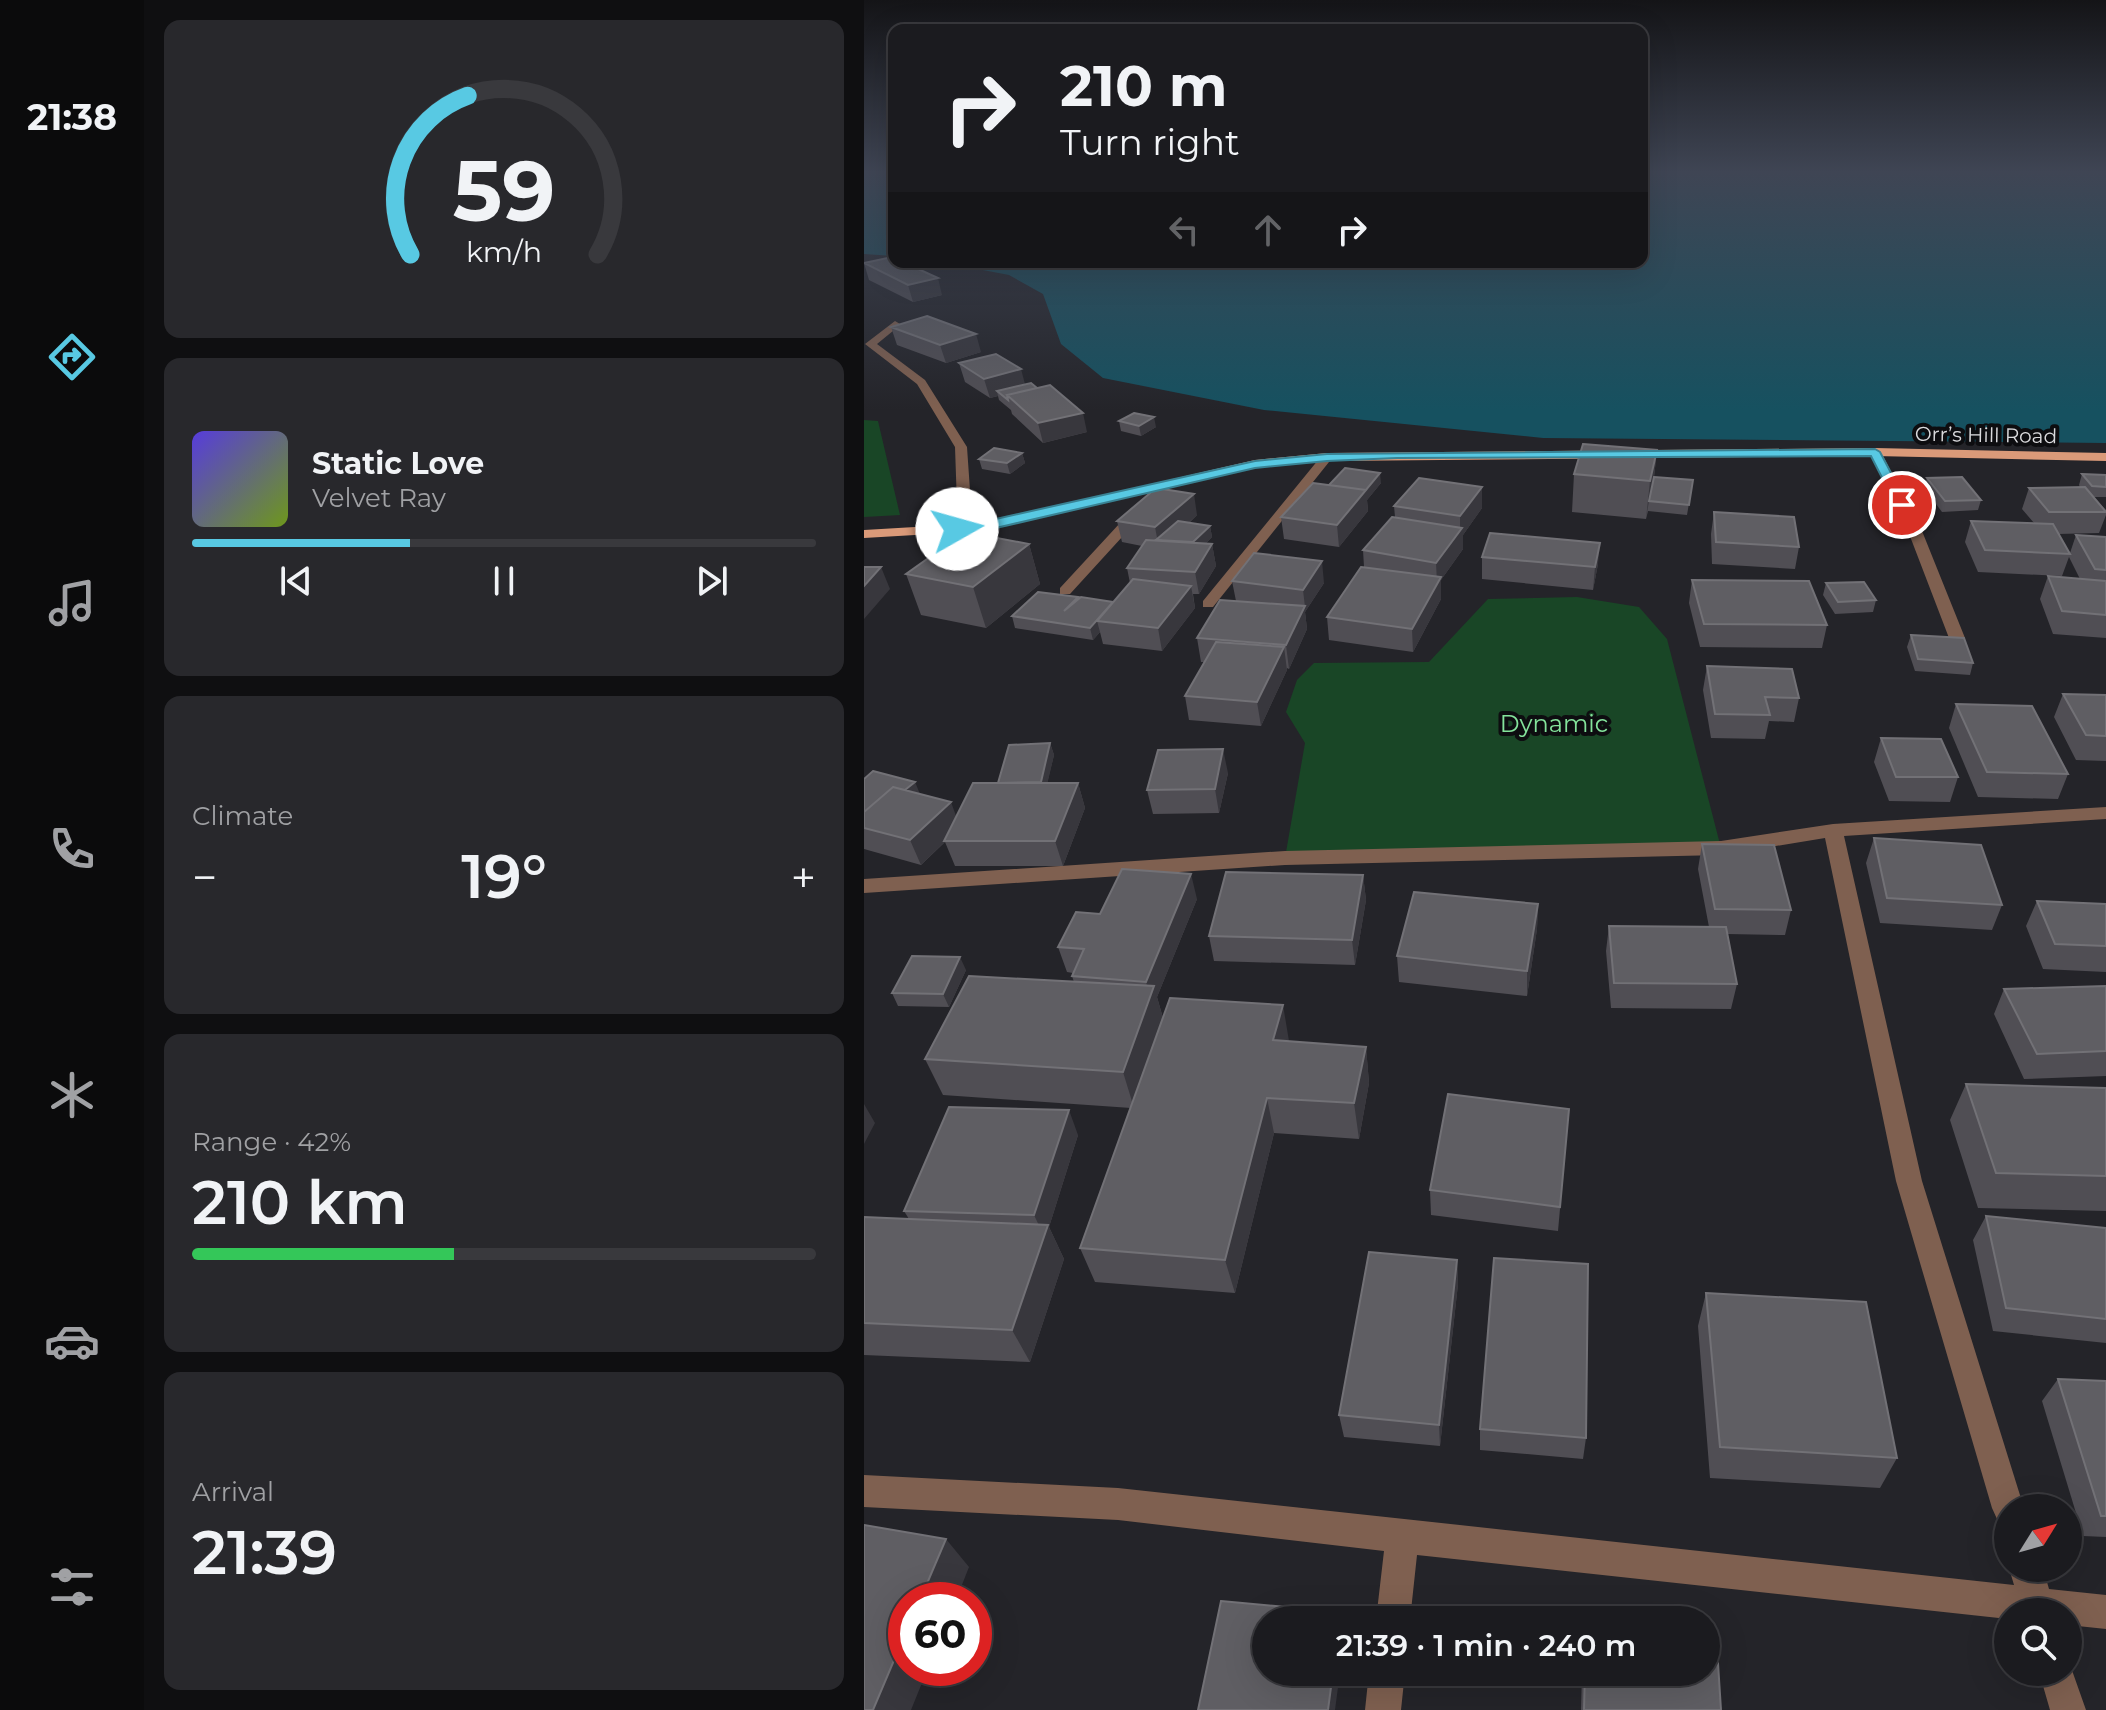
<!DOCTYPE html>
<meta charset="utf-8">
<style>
body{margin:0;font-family:Montserrat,sans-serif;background:#28282c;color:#f1f3f6;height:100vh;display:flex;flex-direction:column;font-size:30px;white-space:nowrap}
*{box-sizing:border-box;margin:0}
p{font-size:26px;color:#a0a1a4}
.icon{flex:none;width:44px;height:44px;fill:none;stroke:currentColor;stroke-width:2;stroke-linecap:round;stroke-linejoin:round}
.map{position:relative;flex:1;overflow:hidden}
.sheet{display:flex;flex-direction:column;gap:20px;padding:20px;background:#0f0f11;width:720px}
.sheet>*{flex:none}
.guide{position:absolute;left:24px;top:24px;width:760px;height:244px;border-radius:16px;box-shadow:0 8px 32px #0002,0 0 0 2px #39393d;background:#1b1b1f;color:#f1f3f6;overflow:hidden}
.needle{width:52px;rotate:53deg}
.buttons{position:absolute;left:1130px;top:1494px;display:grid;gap:16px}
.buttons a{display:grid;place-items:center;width:88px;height:88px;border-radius:50%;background:#1b1b1f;box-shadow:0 8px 32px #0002,0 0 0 2px #39393d;font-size:40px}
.speed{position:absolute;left:24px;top:1582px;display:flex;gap:16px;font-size:40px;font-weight:700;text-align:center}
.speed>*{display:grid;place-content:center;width:104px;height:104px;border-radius:50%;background:#1b1b1f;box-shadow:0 8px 32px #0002,0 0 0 2px #39393d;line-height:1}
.speed .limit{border:12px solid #d22;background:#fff;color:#111}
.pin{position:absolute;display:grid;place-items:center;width:68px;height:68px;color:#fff;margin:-34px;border:4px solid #fff;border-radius:50%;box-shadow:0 2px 8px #0007}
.me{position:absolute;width:88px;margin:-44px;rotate:83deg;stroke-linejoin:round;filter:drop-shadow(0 0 6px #0008)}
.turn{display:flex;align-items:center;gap:28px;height:168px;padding:0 40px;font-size:36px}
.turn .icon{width:104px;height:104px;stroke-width:2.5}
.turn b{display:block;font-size:56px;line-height:68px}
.lanes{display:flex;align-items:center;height:76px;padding:0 40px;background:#0003;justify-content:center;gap:40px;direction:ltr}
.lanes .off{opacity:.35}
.big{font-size:60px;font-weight:600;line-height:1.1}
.sheet .tile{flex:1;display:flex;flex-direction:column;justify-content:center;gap:12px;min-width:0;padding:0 28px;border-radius:16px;background:#28282c}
.sheet .dial{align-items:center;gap:0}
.dial svg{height:208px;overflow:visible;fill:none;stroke:#39393d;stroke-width:7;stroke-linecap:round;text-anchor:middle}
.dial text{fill:#f1f3f6;stroke:none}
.song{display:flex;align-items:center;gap:24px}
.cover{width:96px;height:96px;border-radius:12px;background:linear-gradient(135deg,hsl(250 70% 55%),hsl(80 70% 35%))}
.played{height:8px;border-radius:4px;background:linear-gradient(90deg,#58c9e3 35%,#39393d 35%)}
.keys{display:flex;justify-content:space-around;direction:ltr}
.heat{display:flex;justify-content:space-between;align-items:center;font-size:44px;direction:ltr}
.charge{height:12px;border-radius:6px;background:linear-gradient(90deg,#34c759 42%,#39393d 0)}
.trip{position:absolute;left:388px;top:1606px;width:468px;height:80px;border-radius:40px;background:#1b1b1f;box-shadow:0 8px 32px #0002,0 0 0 2px #39393d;font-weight:600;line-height:80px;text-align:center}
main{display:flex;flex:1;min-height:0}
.dock{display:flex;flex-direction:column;width:144px;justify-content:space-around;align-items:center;background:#0b0b0c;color:#a0a1a4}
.dock .icon{width:56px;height:56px}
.dock .selected{color:#58c9e3}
.dock b{font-size:36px;color:#f1f3f6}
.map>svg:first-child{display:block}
.green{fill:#194626}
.water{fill:#165160}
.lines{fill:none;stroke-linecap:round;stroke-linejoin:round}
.minor{fill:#7f6050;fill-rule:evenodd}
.major{fill:#da9a79;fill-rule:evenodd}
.wall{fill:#504e54}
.shaded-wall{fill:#38373d}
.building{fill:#5f5e63;stroke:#727176;stroke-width:2}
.route{fill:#58c9e3;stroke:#398394;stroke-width:2}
.labels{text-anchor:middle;stroke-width:8;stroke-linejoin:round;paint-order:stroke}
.far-street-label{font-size:20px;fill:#dadadd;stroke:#0d0d10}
.park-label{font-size:24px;fill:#84e39b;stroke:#0d0d10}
</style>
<main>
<nav class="dock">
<b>21:38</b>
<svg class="icon selected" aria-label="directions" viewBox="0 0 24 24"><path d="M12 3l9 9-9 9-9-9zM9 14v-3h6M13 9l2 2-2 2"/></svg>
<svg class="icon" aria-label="music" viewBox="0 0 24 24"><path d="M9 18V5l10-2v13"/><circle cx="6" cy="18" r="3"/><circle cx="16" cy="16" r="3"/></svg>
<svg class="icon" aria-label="phone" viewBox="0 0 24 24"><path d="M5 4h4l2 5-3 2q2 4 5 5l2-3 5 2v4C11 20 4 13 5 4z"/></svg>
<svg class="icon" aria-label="climate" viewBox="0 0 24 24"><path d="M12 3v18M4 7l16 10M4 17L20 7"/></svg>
<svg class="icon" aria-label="car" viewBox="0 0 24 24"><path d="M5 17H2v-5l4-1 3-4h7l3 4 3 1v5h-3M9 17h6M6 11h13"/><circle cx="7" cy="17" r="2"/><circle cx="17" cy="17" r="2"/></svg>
<svg class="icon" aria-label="filters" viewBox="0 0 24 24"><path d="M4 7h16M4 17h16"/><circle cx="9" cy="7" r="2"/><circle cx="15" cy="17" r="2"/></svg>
</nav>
<section class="sheet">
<div class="tile dial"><svg viewBox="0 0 100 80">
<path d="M14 69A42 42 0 1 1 86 69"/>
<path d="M14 69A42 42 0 0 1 36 8" stroke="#58c9e3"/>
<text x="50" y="56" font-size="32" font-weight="700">59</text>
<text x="50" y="72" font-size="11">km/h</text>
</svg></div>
<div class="tile">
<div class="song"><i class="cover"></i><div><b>Static Love</b><p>Velvet Ray</p></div></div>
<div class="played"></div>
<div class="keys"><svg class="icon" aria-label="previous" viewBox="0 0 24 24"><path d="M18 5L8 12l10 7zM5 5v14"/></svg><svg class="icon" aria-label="pause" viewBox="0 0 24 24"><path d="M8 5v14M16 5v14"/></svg><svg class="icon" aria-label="next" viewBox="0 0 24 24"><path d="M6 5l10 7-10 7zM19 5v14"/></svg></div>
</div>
<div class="tile"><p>Climate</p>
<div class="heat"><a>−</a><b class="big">19°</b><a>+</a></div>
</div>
<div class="tile"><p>Range · 42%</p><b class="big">210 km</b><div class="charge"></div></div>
<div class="tile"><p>Arrival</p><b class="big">21:39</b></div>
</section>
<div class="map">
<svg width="1242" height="1710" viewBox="0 0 1242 1710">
<rect width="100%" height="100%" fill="#242429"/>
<path class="green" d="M0,420L14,421L36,515L0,517Z
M713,597L775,607L803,639L857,848L421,858L441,743L422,712L433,680L450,663L565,662L624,599Z"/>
<path class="water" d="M0,171H30V256L0,254Z
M778,171H1242V443L679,438L400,410L239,378L197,344L179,294L145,275L77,262H778Z"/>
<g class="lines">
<path class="minor" d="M31,321L36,324L35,326L13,344L61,380L103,447L107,505L98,532L86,529L93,505L91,447L53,384L1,344Z
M1011,448L1017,452L1058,531L1101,638L1099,641L1093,643L1085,638L1044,531L1005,452Z
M459,454L469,457L349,607H339V601Z
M268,510L280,513L206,594H196V588Z
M1242,807V819L980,836L1058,1181L1160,1508H1144V1524L1133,1519L1128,1508L1032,1181L961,838L857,855L421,865L0,893V879L421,851L857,841L969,824Z
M0,1475L254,1488L1150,1585L1145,1568H1179L1185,1589L1242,1595V1629L1204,1625V1612H1144V1619L553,1555L546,1620H512L520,1551L254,1520L0,1507Z
M1204,1659L1222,1710H1186L1175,1672H1204Z
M505,1672H541L537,1710H501Z"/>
<path class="major" d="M1011,448L1242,453V461L1011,456L463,461L391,468L119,531L0,538V530L119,523L391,460L463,453Z"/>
</g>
<path class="wall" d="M0,263L78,295L49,302L5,280Z
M27,327L117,352L82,363L33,345Z
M95,363L161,384L223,432L179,443L148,414L147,410L135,400L134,396L126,398L101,382Z
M255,421L292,427L277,436L257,431Z
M793,450L790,477L829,480L823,515L784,511L782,519L708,512L710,474Z
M158,453L161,463L146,474L118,469L115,459Z
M1218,474L1242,475V497H1230L1242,510V515L1235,533L1194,534L1206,553L1212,535L1242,537V638L1189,634L1176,599L1184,576L1216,579L1205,557L1198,576L1114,572L1101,542L1107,521L1170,523L1158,509L1165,488L1216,487L1215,485Z
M1063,478L1117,500L1114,510L1078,512L1060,488Z
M517,483L503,500L504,511L475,547L420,539L417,517L465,485Z
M618,487V508L599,535V549L577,580V599L549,652L465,640L463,617L500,567L499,550L531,517L530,506Z
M850,512L935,547L931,569L848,564L847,534Z
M333,515L325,523L346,526L348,537L342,543L348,544L352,566L335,594H329L331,608L298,651L239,644L236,632L229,640L151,628L148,616L214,599L249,602L266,583L263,568L278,546L258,542L253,521Z
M165,544L176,584L122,628L57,615L42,574Z
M618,557L734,564L729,590L618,579Z
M828,580L963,625L958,648L836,647L825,603Z
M368,581L460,583L441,612L443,629L425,669L423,668V670L397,726L325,720L321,696L340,662H337L333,638L372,601Z
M962,583L1012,600L1009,612L971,614L959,595Z
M1047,635L1109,663L1106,675L1051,671L1043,647Z
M843,666L935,698L930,722L905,721L901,739L847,738L839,690Z
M1199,694L1242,695V761L1212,760L1190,717Z
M1092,704L1204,774L1194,799L1114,797L1085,728Z
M1017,738L1094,777L1086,802L1025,801L1010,762Z
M186,743L190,755L183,783H214L221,808L199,866H91L81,842L57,865L0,849V779L56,794L92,817Z
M364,773L355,813L289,814L283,790Z
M1010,838L1138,905L1128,930L1016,923L1002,863Z
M838,844L927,910L921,935L863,934L873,984L867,1009L747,1008L742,951L745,926L845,927L834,869Z
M499,875L502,900L491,965L350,961L345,936Z
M333,899L293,997L299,1018L425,1041L502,1047L505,1083L495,1139L410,1133L371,1293L231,1282L216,1248L267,1108L79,1095L61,1059L210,982L208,976L209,973L203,972L194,947L236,914Z
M1173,901L1242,904V972L1179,969L1162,926Z
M674,904L673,929L663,996L535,982L533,956Z
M102,970L85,1007L34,1006L28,993Z
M1242,986V1076L1160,1079L1130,1014L1140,989Z
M1102,1084L1242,1088V1211L1114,1208L1086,1120Z
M705,1109L694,1231L567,1215L566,1190Z
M214,1135L185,1227L200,1259L166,1362L0,1355V1217L45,1219L40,1211Z
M1122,1216L1242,1228V1343L1129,1331L1109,1240Z
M593,1260L594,1284L576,1446L480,1437L475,1415Z
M842,1293L1033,1458L1016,1488L846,1478L834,1326Z
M1194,1379L1242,1381V1537L1219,1536L1178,1401Z
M616,1429L722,1438L719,1459L616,1450Z
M718,1672H842L857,1710H717Z"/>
<path class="shaded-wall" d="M74,278L78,295L49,302L44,285Z
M112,334L117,352L82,363L76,345Z
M157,369L162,388L133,391L134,396L126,398L120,379Z
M219,413L223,432L179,443L174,423Z
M290,417L292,427L277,436L275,426Z
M793,450L789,487L785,501L782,519L786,481Z
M158,453L161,463L146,474L143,463Z
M516,473L517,483L503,500L504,511L475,547L473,525Z
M618,487V508L599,535V549L577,580V599L549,652L548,629L573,583L572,563L596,531V516Z
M330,494L333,515L301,544L294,543L291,527Z
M346,526L348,537L325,559L323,548Z
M736,543L734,564L729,590L731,567Z
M165,544L176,584L122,628L109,587Z
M348,544L352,566L335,594L331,572Z
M458,561L460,583L441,612L443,629L425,669L422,645L441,607L439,590Z
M17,567L26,589L0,619V586Z
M327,586L331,608L298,651L294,628Z
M233,621L236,632L229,640L226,628Z
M420,647L423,670L397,726L393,702Z
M186,743L190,755L181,794L177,782Z
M359,749L364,773L355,813L351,789Z
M51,782L56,794L6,822Z
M214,783L221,808L199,866L191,841Z
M87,802L96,827L57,865L46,840Z
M327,874L333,899L293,997L300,1022L270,1108L259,1072L286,997L282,982Z
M499,875L502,900L491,965L488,940Z
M674,904L673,929L663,996V971Z
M96,957L102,970L85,1007L79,994Z
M419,1005L425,1041L409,1040Z
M502,1047L505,1083L495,1139L490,1103Z
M403,1098L410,1133L371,1293L361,1260Z
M0,1104L11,1123L0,1144Z
M205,1110L214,1135L185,1227L200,1259L166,1362L148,1330L180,1236L170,1215Z
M593,1260L594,1284L576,1446L575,1425Z
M82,1539L105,1567L92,1600H56Z
M42,1632V1668H64L47,1710H9Z
M469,1672H476L471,1710H464Z"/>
<path class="building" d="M28,257L30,258V262H39L74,278L44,285L0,263Z
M63,316L112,334L76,345L27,327Z
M132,354L157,369L120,379L95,363Z
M167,383L173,388L143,395L144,400L133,391Z
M186,385L219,413L174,423L143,395Z
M270,413L290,417L275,426L255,421Z
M719,444L793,450L786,481L710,474Z
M130,448L158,453L143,463L115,459Z
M481,468L516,473L502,490L465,485Z
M1218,474L1242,475V487L1228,486Z
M790,477L829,480L825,505L785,501Z
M1098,477L1117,500L1081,501L1063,478Z
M555,478L618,487L596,516L530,506Z
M449,483L502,490L473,525L417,517Z
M1221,487L1242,512H1185L1165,488Z
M292,488L330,494L291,527L253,521Z
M850,512L930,517L935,547L852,542Z
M528,517L598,528L572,563L499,550Z
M314,521L346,526L329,542L292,540Z
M1107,521L1189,524L1206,554L1121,550Z
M101,532L165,544L109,587L42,574Z
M626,533L736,543L731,567L618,557Z
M1212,535L1242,537V570L1231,569Z
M282,540L348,544L331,572L263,568Z
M390,553L458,561L439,590L368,581Z
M0,567H17L0,586Z
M497,567L577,577L548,629L463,617Z
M1184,576L1242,581V615L1198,611Z
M269,579L327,586L294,628L233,621Z
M828,580L945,581L963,625L840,624Z
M1000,582L1012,600L974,602L962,583Z
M174,592L214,597L200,611L217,597L249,602L226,628L148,616Z
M356,600L441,606L422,645L333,638Z
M1047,635L1100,638L1109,663L1054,659Z
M352,642L420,647L393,702L321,696Z
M843,666L928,669L935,698L901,697L906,715L851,714Z
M1199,694L1242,695V736L1222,735Z
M1092,704L1168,706L1204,774L1123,772Z
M1017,738L1077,739L1094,777H1032Z
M186,743L177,782L134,783L145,745Z
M359,749L351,789L283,790L294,750Z
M9,771L51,782L41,790L29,787L0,812V779Z
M109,783H214L191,841H80Z
M29,787L87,802L46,840L0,828V812Z
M1010,838L1117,845L1138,905L1023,898Z
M838,844L910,845L927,910L851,909Z
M258,869L327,874L282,982L208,976L220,949L194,947L212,912L236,914Z
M362,872L499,875L488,940L345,936Z
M550,892L674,904L663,971L533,956Z
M1173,901L1242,904V946L1191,944Z
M745,926L862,927L873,984L750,983Z
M48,956L96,957L79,994L28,993Z
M105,976L290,986L259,1072L61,1059Z
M1242,986V1051L1173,1054L1140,989Z
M306,998L419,1005L409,1040L502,1047L490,1103L403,1098L361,1260L216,1248Z
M1102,1084L1242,1088V1176L1132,1173Z
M584,1094L705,1109L696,1207L566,1190Z
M85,1107L205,1110L170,1215L40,1211Z
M1122,1216L1242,1228V1319L1142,1308Z
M0,1217L184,1225L148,1330L0,1323Z
M505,1252L593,1260L575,1425L475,1415Z
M630,1258L724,1264L722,1438L616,1429Z
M842,1293L1002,1302L1033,1458L856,1447Z
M1194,1379L1242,1381V1516H1237Z
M0,1525L82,1539L56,1600H42V1632L9,1710H0Z
M357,1601L477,1612L476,1620H402V1672H469L464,1710H334Z
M842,1661L854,1663L857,1710H720L721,1672H842Z"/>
<linearGradient id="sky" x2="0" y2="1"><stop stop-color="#141417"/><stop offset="0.42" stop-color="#3f4554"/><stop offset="1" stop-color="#3f4554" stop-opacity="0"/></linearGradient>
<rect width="1242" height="410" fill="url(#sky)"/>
<path class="route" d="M1011,449L1016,452L1044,505L1042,507L1032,505L1007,456L533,458L463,461L391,468L119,531L93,533L87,529L391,461L463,454Z"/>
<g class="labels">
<g class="far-street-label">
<text transform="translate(1122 435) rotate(1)" y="7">Orr’s Hill Road</text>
</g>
<g class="park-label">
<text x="690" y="732">Dynamic</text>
</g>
</g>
</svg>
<div class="buttons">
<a><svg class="needle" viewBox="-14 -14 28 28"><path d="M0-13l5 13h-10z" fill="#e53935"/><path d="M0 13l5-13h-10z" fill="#a0a1a4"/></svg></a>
<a><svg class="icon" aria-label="search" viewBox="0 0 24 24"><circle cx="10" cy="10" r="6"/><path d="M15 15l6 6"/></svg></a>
</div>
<div class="speed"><div class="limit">60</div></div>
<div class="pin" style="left:1038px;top:505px;background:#d93025"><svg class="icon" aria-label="arrive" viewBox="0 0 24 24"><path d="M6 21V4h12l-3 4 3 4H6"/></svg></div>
<svg class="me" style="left:93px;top:529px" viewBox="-20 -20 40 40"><circle r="19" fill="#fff"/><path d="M0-13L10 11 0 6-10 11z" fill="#58c9e3"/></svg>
<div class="trip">21:39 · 1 min · 240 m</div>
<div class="guide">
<div class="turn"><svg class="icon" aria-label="right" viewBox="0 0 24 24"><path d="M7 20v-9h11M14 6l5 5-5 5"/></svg><div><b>210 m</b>Turn right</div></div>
<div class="lanes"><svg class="icon off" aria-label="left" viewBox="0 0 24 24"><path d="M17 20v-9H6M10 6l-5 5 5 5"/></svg><svg class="icon off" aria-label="ahead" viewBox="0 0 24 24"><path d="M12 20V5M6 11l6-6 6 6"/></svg><svg class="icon" aria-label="right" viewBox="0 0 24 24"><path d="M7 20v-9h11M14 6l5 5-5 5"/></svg></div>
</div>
</div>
</main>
